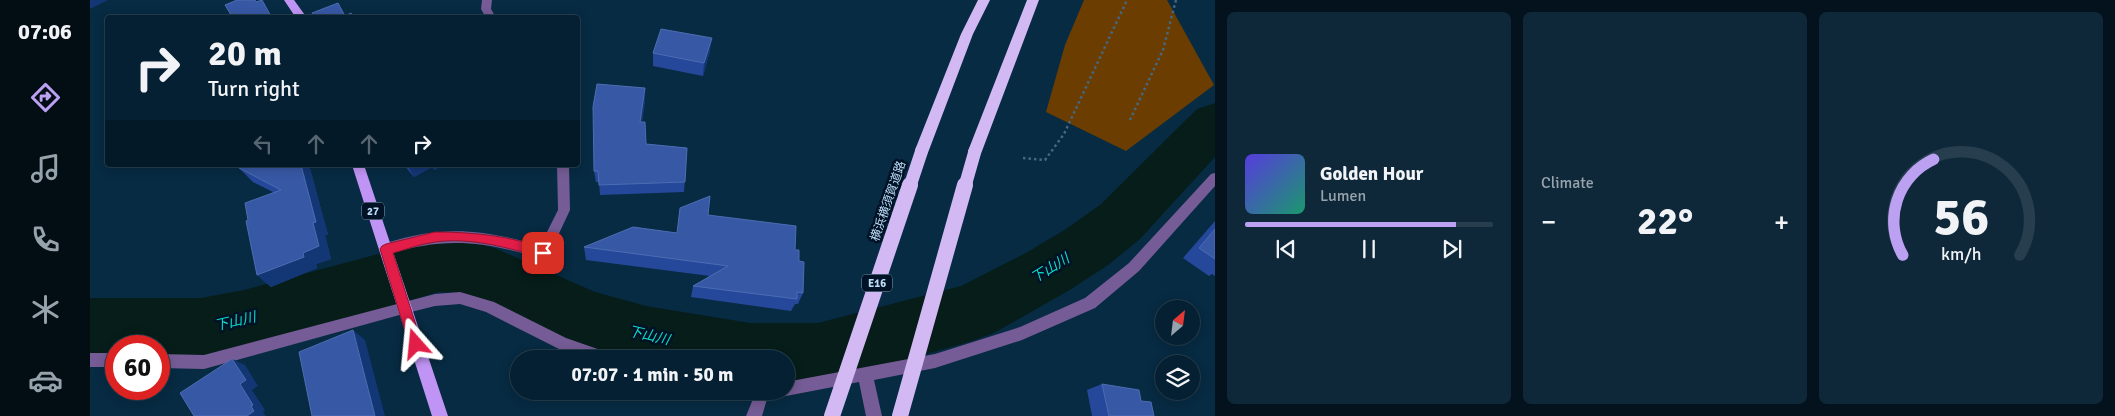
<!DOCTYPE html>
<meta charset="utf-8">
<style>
body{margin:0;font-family:Signika,"Noto Sans JP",sans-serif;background:#0e283a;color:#f1f3f6;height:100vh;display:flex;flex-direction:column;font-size:19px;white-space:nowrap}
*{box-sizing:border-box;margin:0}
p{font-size:16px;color:#97a3ac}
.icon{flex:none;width:28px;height:28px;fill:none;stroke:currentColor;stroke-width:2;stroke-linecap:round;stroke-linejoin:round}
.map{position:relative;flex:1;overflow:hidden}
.side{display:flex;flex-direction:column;gap:12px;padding:12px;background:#03121c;width:900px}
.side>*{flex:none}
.top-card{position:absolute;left:15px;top:15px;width:475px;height:152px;border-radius:5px;box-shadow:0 2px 12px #0003,0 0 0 1px #263e4d;background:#052032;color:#f1f3f6;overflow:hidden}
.needle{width:32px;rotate:28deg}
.fabs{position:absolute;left:1065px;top:300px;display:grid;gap:10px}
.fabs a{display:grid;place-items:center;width:45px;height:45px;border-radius:50%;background:#052032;box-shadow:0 2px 12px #0003,0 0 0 1px #263e4d;font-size:25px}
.speed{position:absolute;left:15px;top:335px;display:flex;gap:10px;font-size:25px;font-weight:700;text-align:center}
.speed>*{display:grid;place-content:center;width:65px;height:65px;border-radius:50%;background:#052032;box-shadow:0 2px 12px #0003,0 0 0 1px #263e4d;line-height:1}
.speed .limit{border:8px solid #d22;background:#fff;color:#111}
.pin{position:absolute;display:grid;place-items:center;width:42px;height:42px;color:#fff;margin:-21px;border-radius:10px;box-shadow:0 2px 8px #0006}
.me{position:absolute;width:55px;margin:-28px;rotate:342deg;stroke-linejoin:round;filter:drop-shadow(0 0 4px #0008)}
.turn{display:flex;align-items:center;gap:18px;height:105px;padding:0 20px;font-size:22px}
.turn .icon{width:65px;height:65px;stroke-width:2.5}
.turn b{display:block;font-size:35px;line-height:42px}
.lanes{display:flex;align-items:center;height:48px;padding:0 20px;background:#0003;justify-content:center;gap:25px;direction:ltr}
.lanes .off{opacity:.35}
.big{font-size:38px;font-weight:700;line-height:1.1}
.side .card{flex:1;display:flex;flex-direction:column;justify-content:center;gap:8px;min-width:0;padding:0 18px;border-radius:8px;background:#0e283a}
.side .dial{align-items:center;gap:0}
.dial svg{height:130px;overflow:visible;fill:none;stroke:#263e4d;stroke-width:7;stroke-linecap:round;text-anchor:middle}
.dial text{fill:#f1f3f6;stroke:none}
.song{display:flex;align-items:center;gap:15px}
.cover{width:60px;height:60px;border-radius:8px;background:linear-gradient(135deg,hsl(250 70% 55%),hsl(160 70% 35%))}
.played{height:5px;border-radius:2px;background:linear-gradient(90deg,#bca0f2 85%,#263e4d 85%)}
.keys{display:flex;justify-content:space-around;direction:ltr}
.heat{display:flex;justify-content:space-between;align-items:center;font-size:28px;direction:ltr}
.side .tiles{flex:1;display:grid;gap:12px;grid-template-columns:repeat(3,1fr)}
.trip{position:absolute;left:420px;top:350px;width:285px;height:50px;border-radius:25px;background:#052032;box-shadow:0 2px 12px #0003,0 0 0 1px #263e4d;font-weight:700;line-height:50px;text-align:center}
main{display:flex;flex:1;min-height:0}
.menu{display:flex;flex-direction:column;width:90px;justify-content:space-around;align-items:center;background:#020d14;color:#97a3ac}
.menu .icon{width:35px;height:35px}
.menu .active{color:#bca0f2}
.menu b{font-size:22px;color:#f1f3f6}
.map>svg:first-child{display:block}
.green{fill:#6b3d00}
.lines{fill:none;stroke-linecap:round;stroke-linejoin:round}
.river{fill:#061d1a;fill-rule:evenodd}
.path{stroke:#456881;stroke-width:2.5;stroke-dasharray:2.5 3;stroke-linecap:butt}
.minor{fill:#765c96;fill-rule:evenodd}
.major{fill:#c094f4;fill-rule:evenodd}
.highway{fill:#d2b9f3;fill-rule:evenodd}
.highway-bridge-far1{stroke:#d2b9f3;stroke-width:13}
.highway-bridge{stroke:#d2b9f3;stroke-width:16}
.wall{fill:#26489b}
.shaded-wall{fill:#133674}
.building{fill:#3758a5;stroke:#4c6db2}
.route{fill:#e11d48;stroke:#92132f}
.labels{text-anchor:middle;stroke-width:5;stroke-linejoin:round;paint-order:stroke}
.shield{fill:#001225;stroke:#84a0b9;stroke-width:1}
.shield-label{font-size:11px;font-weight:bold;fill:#bdddf8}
.street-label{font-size:12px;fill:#bdddf8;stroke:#001225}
.water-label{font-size:14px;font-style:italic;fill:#0bdfcd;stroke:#001225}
</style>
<main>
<nav class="menu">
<b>07:06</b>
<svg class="icon active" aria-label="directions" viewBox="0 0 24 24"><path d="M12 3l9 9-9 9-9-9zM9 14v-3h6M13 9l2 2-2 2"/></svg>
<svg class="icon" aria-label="music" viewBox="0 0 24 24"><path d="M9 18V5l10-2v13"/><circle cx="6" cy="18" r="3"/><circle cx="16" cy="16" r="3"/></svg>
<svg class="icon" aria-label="phone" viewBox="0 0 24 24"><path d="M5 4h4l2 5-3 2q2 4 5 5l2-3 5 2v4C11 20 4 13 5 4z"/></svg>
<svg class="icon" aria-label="climate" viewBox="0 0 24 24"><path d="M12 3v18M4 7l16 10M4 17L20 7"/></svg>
<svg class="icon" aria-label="car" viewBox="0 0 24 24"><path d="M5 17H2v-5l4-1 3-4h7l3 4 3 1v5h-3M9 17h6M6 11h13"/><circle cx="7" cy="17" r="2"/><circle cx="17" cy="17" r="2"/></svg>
</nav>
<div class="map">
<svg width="1125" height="416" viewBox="0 0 1125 416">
<rect width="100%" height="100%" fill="#072b43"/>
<path class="green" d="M994,0H1077L1124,85L1036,151L956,112L975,45Z"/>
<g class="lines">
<path class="river" d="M1125,103V157L1050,239L1018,265L978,291L904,333L882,341L728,385H696V359H531L475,340L392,299L374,293L348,292L154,350L111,358H69V346H26V358H0V298H111L154,290L348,238L374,239L407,249L505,292L556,306L660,323H728L871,286L936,253L976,229L1010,205L1107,109Z"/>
<path class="path" d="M1040,120L1073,50L1086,0
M933,158L955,160L974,134L1037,0"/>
<path class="minor" d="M392,0H402L401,9L406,18H396L391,9Z
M467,165H479L480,210L458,257L453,259C394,241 355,236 296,255L291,253L289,249L291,245L296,243C354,225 392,229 450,246L468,210Z
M1125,173V186L1049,271L1005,308L932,340L845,368L784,380L792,416H776L769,382L696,396L691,394L690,391H696V382L845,354L930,327L995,298L1039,263L1121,174Z
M370,292L404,302L476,338L522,354L524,359H496L473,351L396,312L370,304L345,306L313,314L114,369L69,368V354L114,355L345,294Z
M0,353H26V367H0Z
M654,391H689L687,396L677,399L672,416H656L663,399L656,396Z"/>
<path class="major" d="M194,0H204L217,18H206Z
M262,165H274L358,416H342Z"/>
<path class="highway" d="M888,0H900L883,34L839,150L837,154L832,156L827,154L825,150L871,34Z
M937,0H949L892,151L890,155L885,157L880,155L878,151Z"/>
<path class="highway-bridge-far1" d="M820,186L832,150
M875,186L885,151"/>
<path class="highway-bridge" d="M742,416L820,185
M810,416L875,185"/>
</g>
<path class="wall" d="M620,51L613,76L563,66V53Z
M555,100L552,122L556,144L597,148L594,192L510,195L509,182H506L504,171Z
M153,165H219L238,235H235L241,259L226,264L227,268L181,287L167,275L158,220L183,192L163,182L149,168Z
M314,165H352L345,170L342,167L324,177Z
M618,215L705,250L709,261L713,293L708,304H705L701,311L601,297L603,286L620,276L496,260L494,247L587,233Z
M1125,221V276L1122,274L1119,276L1093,258Z
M1012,384L1051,401L1064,416H1002L997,390Z"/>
<path class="shaded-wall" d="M0,0H18L0,9Z
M622,38L620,51L613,76L614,63Z
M555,88V100L550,134V122Z
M211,165H219L238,235H235L241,259L226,264L227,268L181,287L167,275L213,253L223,223Z
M319,165H341L342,167L324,177L318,166Z
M342,165H352L345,170Z
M263,330L275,340L295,416H285Z
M142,359L155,365L168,386L162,390L175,410L173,412L176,416H157L150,384Z"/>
<path class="building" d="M147,0H165L166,2L172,0L182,18H137L141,15L135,5Z
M248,3L255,16L261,13L264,18H225L222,13Z
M571,29L622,38L614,63L563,53Z
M507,84L555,88L550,122H555L556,144L597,148L595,182L509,185L508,171H504L503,107Z
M153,165H211L226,222L223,223L229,246L213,253L214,257L167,275L156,221L158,220L155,203L191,190L149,168Z
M620,196L618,215L706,226L705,250H709V261L714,262L713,293L707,292V299L603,286L638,266L494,247L543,227L587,233L590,208Z
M1125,229V259L1109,248Z
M263,330L285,416H222L209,352Z
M142,359L156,380L150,384L163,405L161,406L164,411L157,416H104L90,393Z
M1012,384L1049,390L1051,401L1061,402L1064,416H1019Z"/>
<path class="route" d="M345,232C384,232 420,236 457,249L459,253L457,257L453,258C419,248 381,237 345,242C331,244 317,249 303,253L332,344L330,348L326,350L321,348L319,344L290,249L292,246L296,244Z"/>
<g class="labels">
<g class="shield">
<rect x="272" y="202.5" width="22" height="17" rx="4"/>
<rect x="772" y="274.5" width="30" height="17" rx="4"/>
</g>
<g class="shield-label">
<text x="283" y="215">27</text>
<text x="787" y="287">E16</text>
</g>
<g class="street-label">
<text transform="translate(798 201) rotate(-71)" y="4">横浜横須賀道路</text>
</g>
<g class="water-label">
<text transform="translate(960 268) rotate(-32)" y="5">下山川</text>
<text transform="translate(145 321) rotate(-13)" y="5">下山川</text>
<text transform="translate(559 335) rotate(13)" y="5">下山川</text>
</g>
</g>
</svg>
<div class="fabs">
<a><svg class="needle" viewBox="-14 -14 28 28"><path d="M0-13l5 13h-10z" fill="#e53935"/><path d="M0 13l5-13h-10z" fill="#97a3ac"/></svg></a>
<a><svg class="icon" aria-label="layers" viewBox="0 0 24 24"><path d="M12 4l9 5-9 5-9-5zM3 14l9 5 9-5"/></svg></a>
</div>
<div class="speed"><div class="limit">60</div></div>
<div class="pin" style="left:453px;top:253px;background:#d93025"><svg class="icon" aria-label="arrive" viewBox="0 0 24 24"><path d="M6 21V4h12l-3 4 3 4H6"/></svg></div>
<svg class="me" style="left:326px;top:344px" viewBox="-20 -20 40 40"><path d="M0-17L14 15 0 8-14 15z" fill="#e11d48" stroke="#fff" stroke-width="4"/></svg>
<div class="trip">07:07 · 1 min · 50 m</div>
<div class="top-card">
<div class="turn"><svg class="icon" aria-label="right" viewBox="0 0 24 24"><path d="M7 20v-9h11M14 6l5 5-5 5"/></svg><div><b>20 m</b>Turn right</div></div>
<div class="lanes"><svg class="icon off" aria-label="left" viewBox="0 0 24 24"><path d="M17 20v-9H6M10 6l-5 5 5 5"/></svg><svg class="icon off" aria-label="ahead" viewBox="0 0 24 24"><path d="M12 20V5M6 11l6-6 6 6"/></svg><svg class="icon off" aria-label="ahead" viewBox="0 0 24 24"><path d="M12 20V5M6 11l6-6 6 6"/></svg><svg class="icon" aria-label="right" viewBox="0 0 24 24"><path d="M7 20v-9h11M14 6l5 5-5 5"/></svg></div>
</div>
</div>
<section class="side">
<div class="tiles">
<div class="card">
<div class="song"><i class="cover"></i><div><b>Golden Hour</b><p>Lumen</p></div></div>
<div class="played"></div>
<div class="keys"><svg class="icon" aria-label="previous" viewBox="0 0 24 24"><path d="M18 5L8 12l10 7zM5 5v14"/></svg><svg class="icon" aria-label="pause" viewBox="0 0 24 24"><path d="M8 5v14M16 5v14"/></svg><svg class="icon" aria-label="next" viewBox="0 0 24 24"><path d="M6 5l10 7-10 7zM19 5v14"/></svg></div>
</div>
<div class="card"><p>Climate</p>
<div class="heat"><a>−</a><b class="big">22°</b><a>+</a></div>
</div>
<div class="card dial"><svg viewBox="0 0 100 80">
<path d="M14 69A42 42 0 1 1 86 69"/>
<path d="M14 69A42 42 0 0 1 33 10" stroke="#bca0f2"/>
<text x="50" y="56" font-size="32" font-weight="700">56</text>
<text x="50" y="72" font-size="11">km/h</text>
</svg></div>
</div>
</section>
</main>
